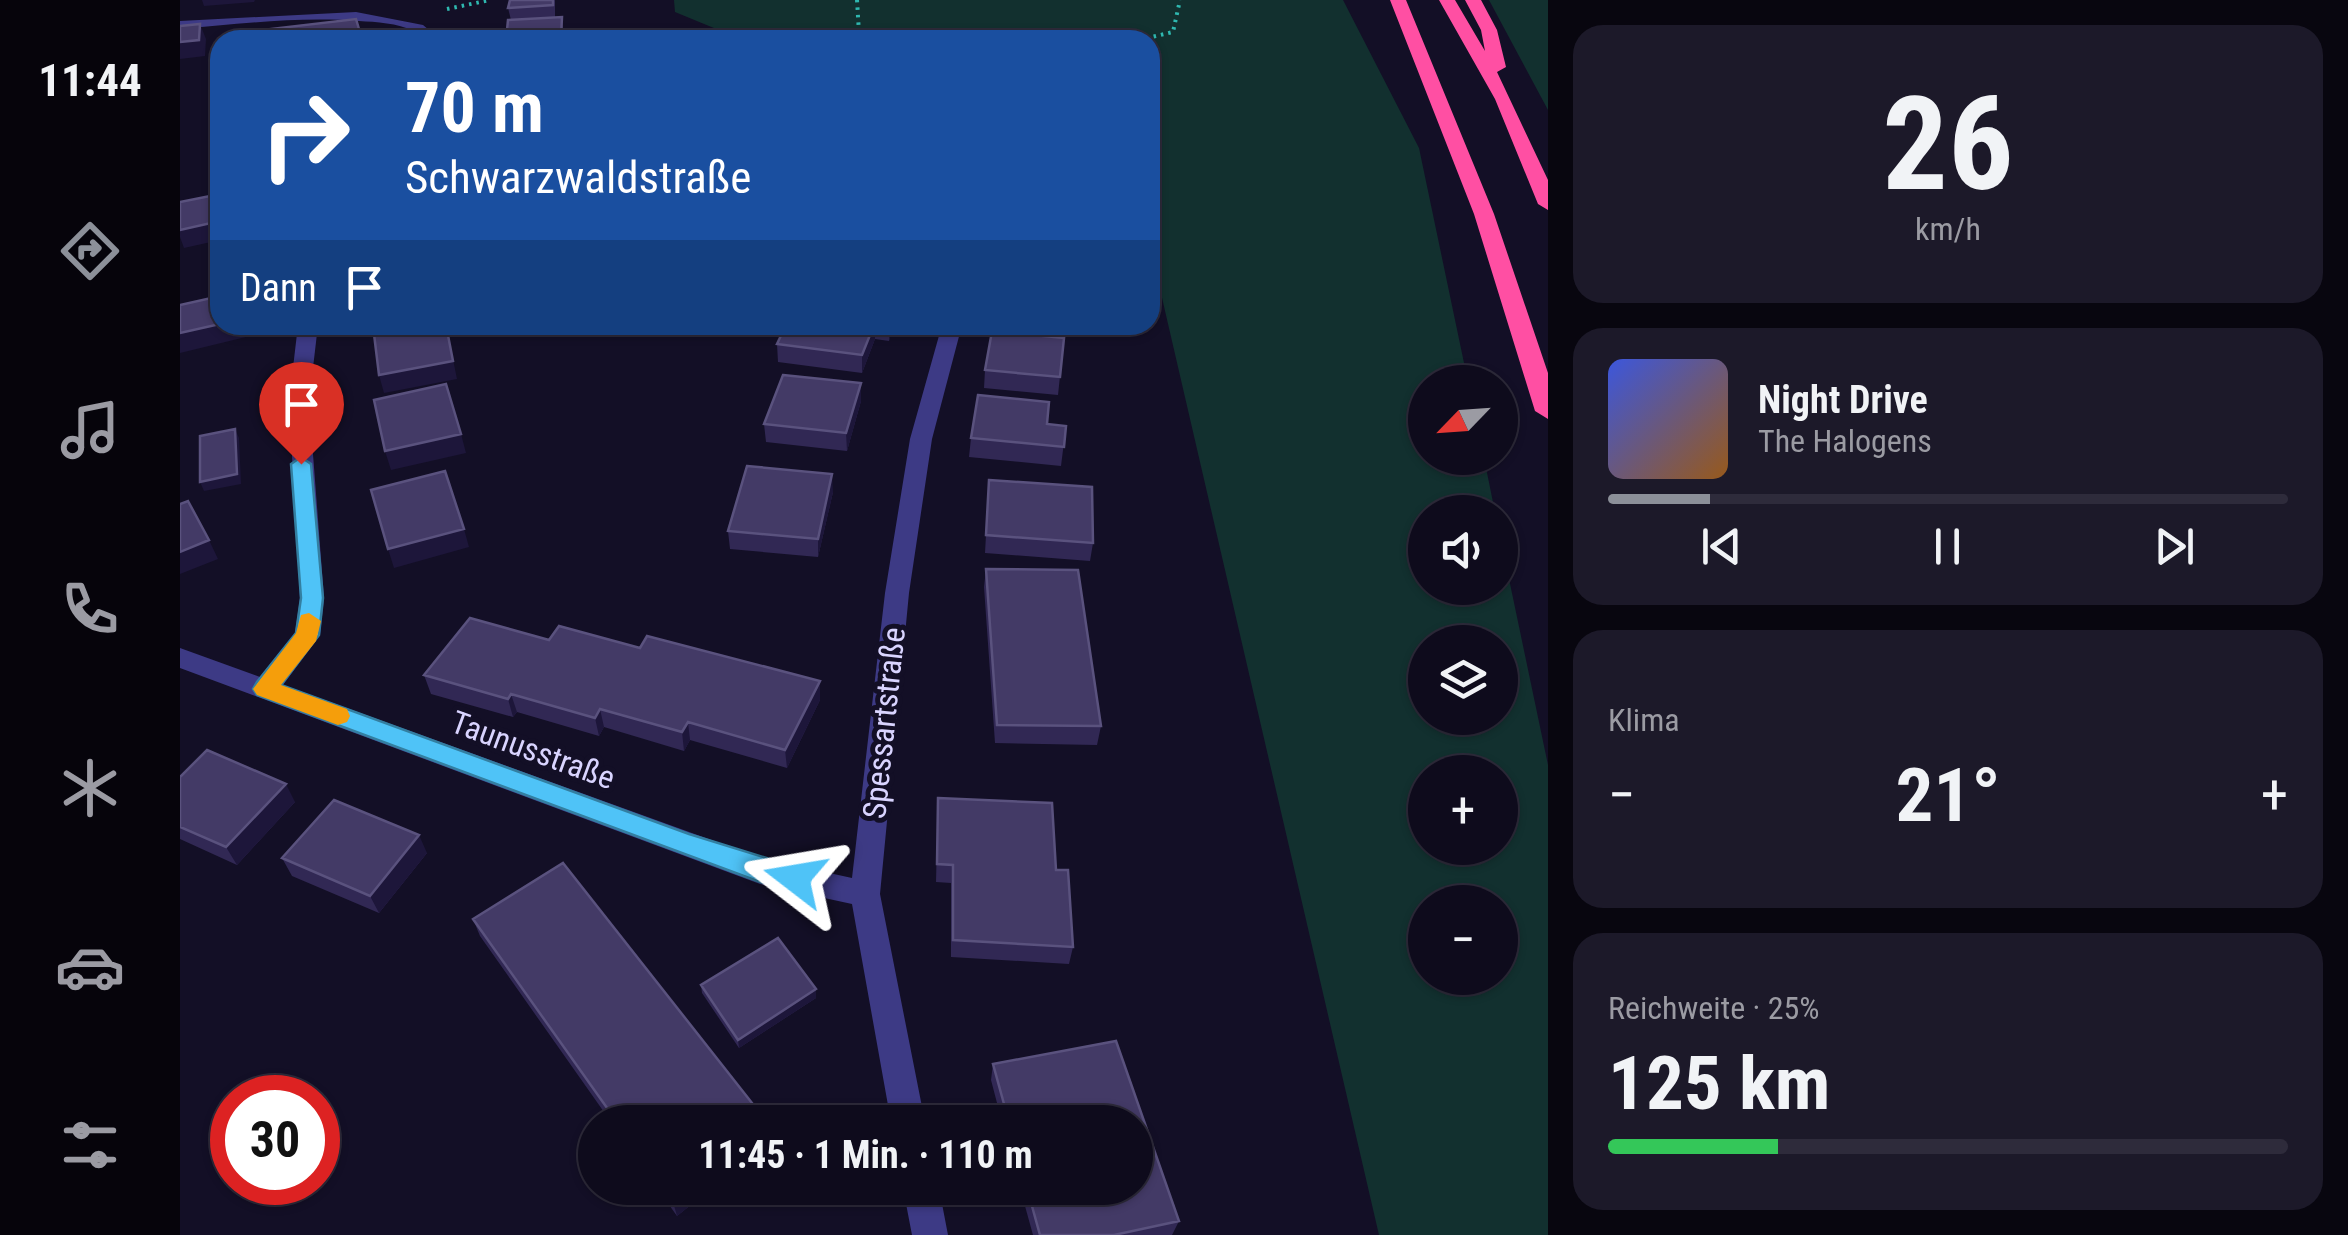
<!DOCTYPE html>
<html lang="de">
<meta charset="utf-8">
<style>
body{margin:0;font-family:"Roboto Condensed",sans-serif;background:#1c1929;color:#f1f3f6;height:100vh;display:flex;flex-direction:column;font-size:38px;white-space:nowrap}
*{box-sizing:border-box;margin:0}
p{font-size:32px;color:#9b9ba3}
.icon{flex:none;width:55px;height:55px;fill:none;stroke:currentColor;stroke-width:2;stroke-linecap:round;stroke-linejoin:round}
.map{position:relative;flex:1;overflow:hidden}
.details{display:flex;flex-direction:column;gap:25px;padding:25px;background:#08060f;width:800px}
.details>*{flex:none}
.guide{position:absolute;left:30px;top:30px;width:950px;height:305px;border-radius:30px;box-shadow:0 2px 8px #0004,0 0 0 2px #2e2b3b;background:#1a4fa0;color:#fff;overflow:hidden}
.needle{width:65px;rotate:245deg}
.buttons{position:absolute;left:1228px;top:365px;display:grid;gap:20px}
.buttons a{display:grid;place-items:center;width:110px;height:110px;border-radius:50%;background:#0e0b1c;box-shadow:0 2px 8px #0004,0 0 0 2px #2e2b3b;font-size:50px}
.speed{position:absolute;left:30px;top:1075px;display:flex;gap:20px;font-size:50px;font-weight:700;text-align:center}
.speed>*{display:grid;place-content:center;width:130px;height:130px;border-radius:50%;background:#0e0b1c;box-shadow:0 2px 8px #0004,0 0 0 2px #2e2b3b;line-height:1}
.speed .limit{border:15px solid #d22;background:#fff;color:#111}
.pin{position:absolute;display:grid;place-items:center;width:85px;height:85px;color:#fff;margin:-102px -42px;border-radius:50% 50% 50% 0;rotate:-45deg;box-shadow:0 0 10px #0007}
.pin .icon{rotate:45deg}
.me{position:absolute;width:110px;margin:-55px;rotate:284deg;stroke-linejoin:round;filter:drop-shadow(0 0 8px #0008)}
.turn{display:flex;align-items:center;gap:35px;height:210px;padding:0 30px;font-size:45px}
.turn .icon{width:130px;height:130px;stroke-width:2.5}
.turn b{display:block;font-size:70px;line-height:85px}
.then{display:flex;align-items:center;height:95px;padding:0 30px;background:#0003;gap:20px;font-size:38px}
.big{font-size:75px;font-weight:700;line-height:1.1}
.details .widget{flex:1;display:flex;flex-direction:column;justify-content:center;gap:15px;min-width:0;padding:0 35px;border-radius:30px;background:#1c1929}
.details .dial{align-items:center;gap:0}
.dial b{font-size:130px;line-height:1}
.song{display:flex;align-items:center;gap:30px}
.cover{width:120px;height:120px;border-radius:15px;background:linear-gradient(135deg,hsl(230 70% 55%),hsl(30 70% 35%))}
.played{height:10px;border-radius:5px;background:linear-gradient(90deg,#8c9099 15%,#2e2b3b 15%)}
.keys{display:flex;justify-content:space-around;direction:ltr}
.heat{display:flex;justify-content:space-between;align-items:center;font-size:55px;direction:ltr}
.charge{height:15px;border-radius:8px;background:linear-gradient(90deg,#34c759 25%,#2e2b3b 0)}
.trip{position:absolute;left:398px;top:1105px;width:575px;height:100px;border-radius:50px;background:#0e0b1c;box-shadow:0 2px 8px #0004,0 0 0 2px #2e2b3b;font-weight:700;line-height:100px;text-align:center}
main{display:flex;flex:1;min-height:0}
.tabs{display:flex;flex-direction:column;width:180px;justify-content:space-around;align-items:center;background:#06040b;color:#9b9ba3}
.tabs .icon{width:70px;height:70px}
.tabs .active{color:#8c9099}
.tabs b{font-size:45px;color:#f1f3f6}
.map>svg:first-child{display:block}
.green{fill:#12302f;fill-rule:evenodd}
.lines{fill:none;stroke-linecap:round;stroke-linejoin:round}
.path{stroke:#2fb8b0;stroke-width:4;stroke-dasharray:2.5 5;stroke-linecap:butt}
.minor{fill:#3d3a85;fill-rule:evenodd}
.highway{fill:#ff4fa3;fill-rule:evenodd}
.wall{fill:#312854}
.shaded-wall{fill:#1d163a}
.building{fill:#433a66;stroke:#5a527e;stroke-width:2.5}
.route{fill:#4fc3f7;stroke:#337fa1;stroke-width:2.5}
.slow{fill:#f59e0b}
.labels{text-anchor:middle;stroke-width:10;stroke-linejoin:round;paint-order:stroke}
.street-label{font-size:32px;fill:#d9d4ff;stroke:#130f26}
</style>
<main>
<nav class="tabs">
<b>11:44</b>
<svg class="icon active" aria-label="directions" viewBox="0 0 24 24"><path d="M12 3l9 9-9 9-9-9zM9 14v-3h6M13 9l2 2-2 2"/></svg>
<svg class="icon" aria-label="music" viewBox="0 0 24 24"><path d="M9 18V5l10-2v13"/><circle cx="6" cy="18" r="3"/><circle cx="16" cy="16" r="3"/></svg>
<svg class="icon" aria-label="phone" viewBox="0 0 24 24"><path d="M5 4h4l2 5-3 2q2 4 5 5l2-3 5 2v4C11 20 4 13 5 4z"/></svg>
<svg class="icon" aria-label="climate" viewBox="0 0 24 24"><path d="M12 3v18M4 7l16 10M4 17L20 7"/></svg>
<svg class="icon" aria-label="car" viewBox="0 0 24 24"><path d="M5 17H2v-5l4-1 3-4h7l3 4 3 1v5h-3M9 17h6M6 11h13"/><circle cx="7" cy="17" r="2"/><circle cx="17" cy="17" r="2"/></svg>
<svg class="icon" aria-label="filters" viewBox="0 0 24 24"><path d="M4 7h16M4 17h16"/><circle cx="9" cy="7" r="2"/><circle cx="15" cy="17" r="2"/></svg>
</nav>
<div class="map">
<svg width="1368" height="1235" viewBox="0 0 1368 1235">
<rect width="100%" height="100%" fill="#130f26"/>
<path class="green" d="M494,0H1163L1239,148L1288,382H1245V458H1304L1315,512H1245V588H1320V536L1368,765V1235H1199L970,246V40H563L495,12ZM1245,642H1320V718H1245ZM1245,772H1320V848H1245ZM1245,902H1320V978H1245Z
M1309,0H1368V110Z"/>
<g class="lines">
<path class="path" d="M677,0L679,33L694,40
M267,9L310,0
M959,40L993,32L1000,0"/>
<path class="minor" d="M176,12L243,25L261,40C246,40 245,37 233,31C218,23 196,22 179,21C120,16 59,24 0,29V21Z
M118,325H138L129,402L144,598L140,635L103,685L581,858L672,878L705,593L730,439L762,325H782L752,439L729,593L700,894L745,1122H711L672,904L580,884L0,668V648L80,677L115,633L120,598L109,402Z
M723,1188H759L768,1235H732Z"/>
<path class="highway" d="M1210,0H1226L1314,214L1368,373V419L1355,411L1294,214Z
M1259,0H1275L1305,51L1301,30L1285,0H1301L1317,30L1326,67L1317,72L1368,180V210L1358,204L1315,99Z"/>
</g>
<path class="wall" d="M375,0V17H382L384,40H326L331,20L328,8Z
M606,325H713L709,341L695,339L682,373L598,362L597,344Z
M873,325H900L899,328Z
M884,338L878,395L804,388L805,370Z
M681,401L667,451L586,442L584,424Z
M886,426L881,466L789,457L791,438Z
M809,480L913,543L910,561L805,553Z
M653,492L638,557L550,549L548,531Z
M806,569L921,726L917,745L815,743L804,587Z
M369,640L640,700L607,768L510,740L504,751L424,727L419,736L337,712L333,717L251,694L244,675Z
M0,777L115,802L57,865L0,839Z
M758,798L876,870L893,947L889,964L771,957V883L756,882Z
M247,853L199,913L112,876L102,858Z
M293,919L587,1122H431L300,936Z
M521,985L636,998L559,1048L522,993Z
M936,1041L999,1221L992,1235H853L840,1188H955V1122H822L811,1080L813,1064Z
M477,1188H532L497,1216Z"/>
<path class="shaded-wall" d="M22,0H75L74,2L24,6Z
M176,19L182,40H143Z
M20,24L26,39L25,56L0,59V42Z
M40,221V240L4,248L0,237V230Z
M40,324L71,325L74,335L0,353V333Z
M266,325L277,379L204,393L199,375Z
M694,325H695V339L682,373V355Z
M709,325H713L709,341Z
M681,383V401L667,451L666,433Z
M55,429L59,438L61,484L24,491L20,482Z
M281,434L286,453L211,470L205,451Z
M652,474L653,492L638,557V539Z
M284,529L289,547L214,568L208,549Z
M29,540L38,559L0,574V552Z
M640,681V700L607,768L605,750Z
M331,694L337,712L333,717L328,699Z
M420,709L424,727L419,736L415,718Z
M508,722L510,740L504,751L502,732Z
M106,784L115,802L57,865L46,847Z
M239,835L247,853L199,913L190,896Z
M636,989V998L559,1048L558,1040Z
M511,1188H532L497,1216L493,1202Z"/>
<path class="building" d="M330,0H373V5L328,8Z
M382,17L381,37L326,40L328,20Z
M176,19L181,36L143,40H49L48,34Z
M20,24L19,40L0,42V26Z
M40,194V221L0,230V202Z
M40,296V324L0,333V305Z
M197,325H266L273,361L199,375L193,326Z
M606,325H694L682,355L597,344Z
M812,331L884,338L880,377L805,370Z
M603,375L681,383L666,433L584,424Z
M266,384L281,434L205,451L194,400Z
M798,395L869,402L867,424L886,426L884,447L791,438Z
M55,429L57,474L20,482V436Z
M567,466L652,474L638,539L548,531Z
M265,471L284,529L208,549L191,490Z
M809,480L912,487L913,543L806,535Z
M8,501L29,540L0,552V504Z
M806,569L898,570L921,726L817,725Z
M290,618L369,640L379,626L460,648L467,636L640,681L605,750L508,722L502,732L420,709L415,718L331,694L328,699L244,675Z
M27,750L106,784L46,847L0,827V777Z
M758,798L872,803L876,870H888L893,947L773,940V865L757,864Z
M154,800L239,835L190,896L102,858Z
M383,863L587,1122H437L293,919Z
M598,938L636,989L558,1040L521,985Z
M936,1041L999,1221L934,1235H860L847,1188H955V1122H829L813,1064Z
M483,1188H511L493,1202Z"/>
<path class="route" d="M121,457L131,464L143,598L139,635L101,685L509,834L625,870L629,878L625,887L615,890L580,882L77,695L73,689L77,682L116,633L121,598L111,464Z"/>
<path class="slow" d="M129,613L141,621L136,641L101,685L167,709L170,716L167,722L158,725L77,695L73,689L116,633L121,615Z"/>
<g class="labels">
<g class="street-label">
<text transform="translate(704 723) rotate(-84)" y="11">Spessartstraße</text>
<text transform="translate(353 750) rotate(20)" y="11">Taunusstraße</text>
</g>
</g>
</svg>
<div class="buttons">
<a><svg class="needle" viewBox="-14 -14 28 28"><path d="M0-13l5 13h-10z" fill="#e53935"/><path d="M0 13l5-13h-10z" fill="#9b9ba3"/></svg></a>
<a><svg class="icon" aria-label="sound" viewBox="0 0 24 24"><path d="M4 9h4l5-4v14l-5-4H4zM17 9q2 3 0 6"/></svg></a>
<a><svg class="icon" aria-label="layers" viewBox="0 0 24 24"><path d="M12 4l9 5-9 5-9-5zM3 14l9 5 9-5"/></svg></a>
<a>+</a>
<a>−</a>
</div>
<div class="speed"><div class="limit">30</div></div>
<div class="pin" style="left:121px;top:464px;background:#d93025"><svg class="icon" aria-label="arrive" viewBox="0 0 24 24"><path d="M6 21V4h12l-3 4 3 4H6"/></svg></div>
<svg class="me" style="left:615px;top:878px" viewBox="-20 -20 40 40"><path d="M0-17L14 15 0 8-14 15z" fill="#4fc3f7" stroke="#fff" stroke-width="4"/></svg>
<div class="trip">11:45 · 1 Min. · 110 m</div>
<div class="guide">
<div class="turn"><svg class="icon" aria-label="right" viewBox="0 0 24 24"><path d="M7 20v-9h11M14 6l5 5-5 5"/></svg><div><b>70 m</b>Schwarzwaldstraße</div></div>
<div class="then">Dann<svg class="icon" aria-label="arrive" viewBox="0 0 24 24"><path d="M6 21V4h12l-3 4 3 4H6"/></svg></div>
</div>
</div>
<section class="details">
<div class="widget dial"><b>26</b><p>km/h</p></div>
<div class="widget">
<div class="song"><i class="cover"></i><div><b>Night Drive</b><p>The Halogens</p></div></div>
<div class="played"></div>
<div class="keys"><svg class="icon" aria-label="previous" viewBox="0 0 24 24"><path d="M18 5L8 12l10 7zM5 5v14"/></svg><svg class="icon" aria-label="pause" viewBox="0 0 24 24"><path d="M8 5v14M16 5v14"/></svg><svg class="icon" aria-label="next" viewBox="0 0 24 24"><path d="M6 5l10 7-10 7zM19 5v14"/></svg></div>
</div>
<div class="widget"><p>Klima</p>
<div class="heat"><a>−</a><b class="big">21°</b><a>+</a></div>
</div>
<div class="widget"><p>Reichweite · 25%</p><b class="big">125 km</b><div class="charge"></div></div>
</section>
</main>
